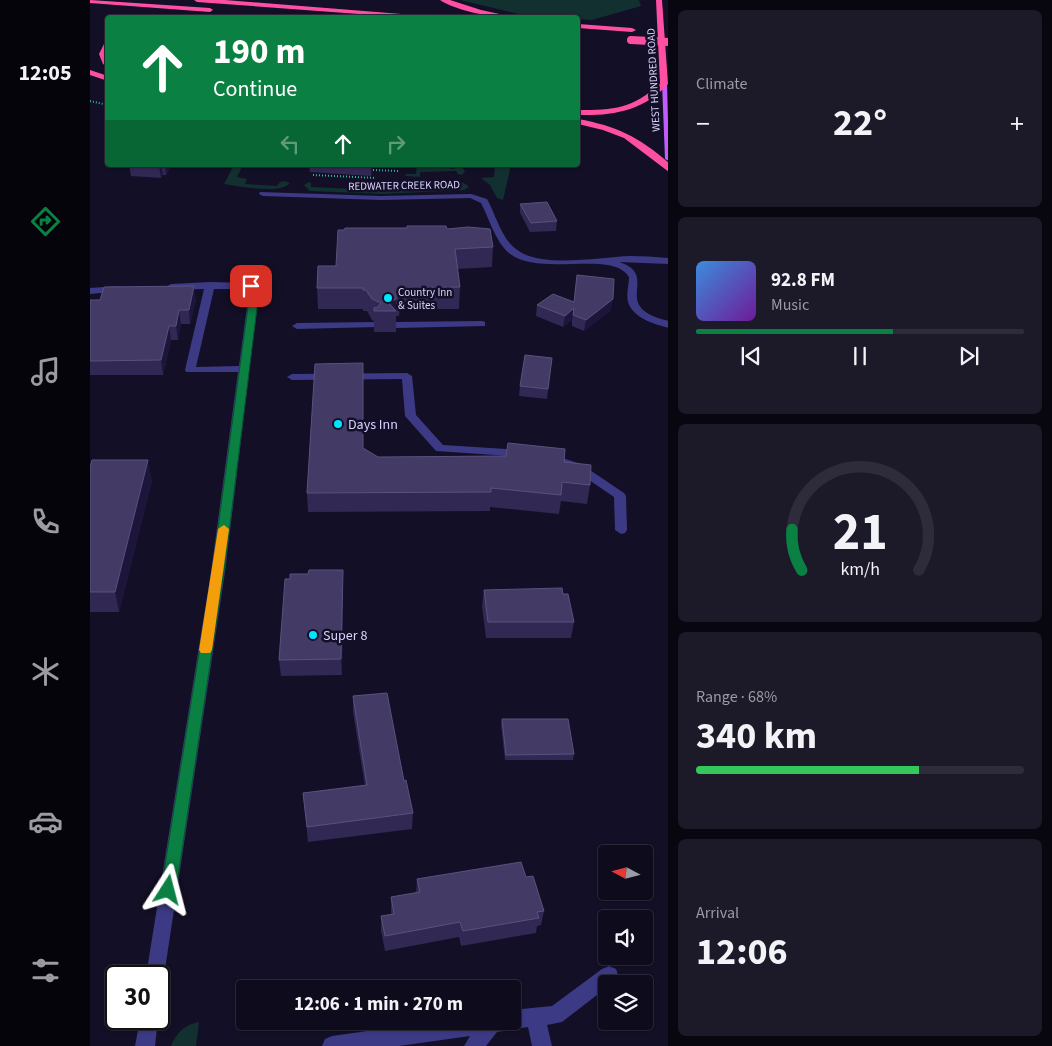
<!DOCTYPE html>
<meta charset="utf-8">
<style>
body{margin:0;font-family:"Source Sans 3",sans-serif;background:#1c1929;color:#f1f3f6;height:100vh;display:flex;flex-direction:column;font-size:19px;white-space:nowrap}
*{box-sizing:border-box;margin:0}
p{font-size:16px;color:#9b9ba3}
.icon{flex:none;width:28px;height:28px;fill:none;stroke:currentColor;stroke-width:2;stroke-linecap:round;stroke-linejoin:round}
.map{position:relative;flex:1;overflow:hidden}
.details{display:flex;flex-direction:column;gap:10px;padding:10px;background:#08060f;width:384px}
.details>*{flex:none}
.hud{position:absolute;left:15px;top:15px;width:475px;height:152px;border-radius:5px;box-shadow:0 1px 4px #0004,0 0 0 1px #2e2b3b;background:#0b8043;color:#fff;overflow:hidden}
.needle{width:32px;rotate:277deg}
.fabs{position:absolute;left:508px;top:845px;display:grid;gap:10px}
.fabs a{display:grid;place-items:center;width:55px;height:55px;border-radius:5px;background:#0e0b1c;box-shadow:0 1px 4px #0004,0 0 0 1px #2e2b3b;font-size:25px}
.speed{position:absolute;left:15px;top:965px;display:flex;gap:10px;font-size:25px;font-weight:700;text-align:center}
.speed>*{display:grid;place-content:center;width:65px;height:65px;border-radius:50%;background:#0e0b1c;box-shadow:0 1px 4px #0004,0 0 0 1px #2e2b3b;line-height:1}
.speed .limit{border:2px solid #111;border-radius:8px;background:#fff;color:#111}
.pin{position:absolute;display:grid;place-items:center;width:42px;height:42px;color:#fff;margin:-21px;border-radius:10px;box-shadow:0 2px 8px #0006}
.me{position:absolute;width:55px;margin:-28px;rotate:9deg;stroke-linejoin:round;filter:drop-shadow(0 0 4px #0008)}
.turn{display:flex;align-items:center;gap:18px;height:105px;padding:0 25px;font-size:22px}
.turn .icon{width:65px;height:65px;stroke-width:2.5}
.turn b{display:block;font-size:35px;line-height:42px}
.lanes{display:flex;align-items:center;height:48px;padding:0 25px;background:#0003;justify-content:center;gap:25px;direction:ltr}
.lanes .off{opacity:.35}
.big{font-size:38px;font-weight:700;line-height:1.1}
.details .tile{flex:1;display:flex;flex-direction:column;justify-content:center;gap:8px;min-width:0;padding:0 18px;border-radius:8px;background:#1c1929}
.details .dial{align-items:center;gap:0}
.dial svg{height:130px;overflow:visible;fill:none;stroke:#2e2b3b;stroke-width:7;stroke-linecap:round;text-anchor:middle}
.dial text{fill:#f1f3f6;stroke:none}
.song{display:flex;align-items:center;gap:15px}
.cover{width:60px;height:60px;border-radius:8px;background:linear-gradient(135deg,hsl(210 70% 55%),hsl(280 70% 35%))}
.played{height:5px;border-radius:2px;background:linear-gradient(90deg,#0b8043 60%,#2e2b3b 60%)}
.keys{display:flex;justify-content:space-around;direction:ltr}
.heat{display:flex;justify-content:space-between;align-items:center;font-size:28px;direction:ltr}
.charge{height:8px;border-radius:4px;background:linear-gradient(90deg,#34c759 68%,#2e2b3b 0)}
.trip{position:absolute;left:146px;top:980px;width:285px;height:50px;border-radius:5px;background:#0e0b1c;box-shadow:0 1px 4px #0004,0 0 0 1px #2e2b3b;font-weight:700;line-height:50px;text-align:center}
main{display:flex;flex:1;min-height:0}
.tabs{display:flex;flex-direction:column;width:90px;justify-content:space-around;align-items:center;background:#06040b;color:#9b9ba3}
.tabs .icon{width:35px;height:35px}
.tabs .current{color:#0b8043}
.tabs b{font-size:22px;color:#f1f3f6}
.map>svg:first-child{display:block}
.green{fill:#12302f}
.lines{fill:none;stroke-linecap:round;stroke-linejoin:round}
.path{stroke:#2fb8b0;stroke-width:2;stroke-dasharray:1 2;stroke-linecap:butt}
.minor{fill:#3d3a85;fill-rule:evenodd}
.major{fill:#c25bff;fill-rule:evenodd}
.highway{fill:#ff4fa3;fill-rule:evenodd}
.highway-bridge{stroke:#ff4fa3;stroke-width:8}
.wall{fill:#312854}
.shaded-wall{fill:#1d163a}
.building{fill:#433a66;stroke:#5a527e}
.route{fill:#0b8043;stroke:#07532c}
.slow{fill:#f59e0b}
.poi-dot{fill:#00e5ff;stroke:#130f26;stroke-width:2}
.labels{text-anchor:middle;stroke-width:5;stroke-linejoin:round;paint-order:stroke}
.far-street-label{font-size:11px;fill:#d9d4ff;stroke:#130f26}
.far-poi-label{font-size:11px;fill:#d9d4ff;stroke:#130f26;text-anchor:start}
.poi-label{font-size:14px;fill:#d9d4ff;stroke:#130f26;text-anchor:start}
</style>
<main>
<nav class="tabs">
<b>12:05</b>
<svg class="icon current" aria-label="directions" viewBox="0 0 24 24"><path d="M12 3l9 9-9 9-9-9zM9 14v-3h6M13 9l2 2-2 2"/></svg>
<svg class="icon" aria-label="music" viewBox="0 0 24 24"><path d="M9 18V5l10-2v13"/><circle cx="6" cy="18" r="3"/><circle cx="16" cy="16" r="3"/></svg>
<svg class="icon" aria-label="phone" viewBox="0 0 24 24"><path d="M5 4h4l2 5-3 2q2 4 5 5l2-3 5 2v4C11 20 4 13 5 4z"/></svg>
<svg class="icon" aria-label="climate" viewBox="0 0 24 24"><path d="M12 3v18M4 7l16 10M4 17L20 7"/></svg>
<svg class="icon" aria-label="car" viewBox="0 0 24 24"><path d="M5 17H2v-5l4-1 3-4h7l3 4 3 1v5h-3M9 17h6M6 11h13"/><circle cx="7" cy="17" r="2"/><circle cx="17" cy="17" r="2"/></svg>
<svg class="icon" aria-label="filters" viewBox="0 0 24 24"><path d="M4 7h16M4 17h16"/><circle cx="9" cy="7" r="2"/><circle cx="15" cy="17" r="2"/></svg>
</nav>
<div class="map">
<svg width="579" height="1046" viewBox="0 0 579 1046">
<rect width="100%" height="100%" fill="#130f26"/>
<path class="green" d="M370,0H549L551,6L502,20L433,15Z
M144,165H153L147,177L157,179L155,184L187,186L190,182L194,181L200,183C190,195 148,186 134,184Z
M327,165H345L363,169L371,166L375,171L372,175L368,174L366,171L330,172V177L315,176L316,174H326Z
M405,165H421L413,200L407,198L400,185L391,178L404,177Z
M219,182L221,183V187L285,190L287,185H292L294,189L363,186L362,182C368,181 376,182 379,187L374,190L293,194L220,191L214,185Z
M109,1022L106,1046H81C87,1032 94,1025 109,1022Z"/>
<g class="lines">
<path class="path" d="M0,101L18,105
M294,165L310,166
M283,170L309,171
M223,175L286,178"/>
<path class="minor" d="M170,192L291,196L381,194L397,199C406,215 411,238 426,249C450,269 510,257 540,256C553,256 565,257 579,258V264L529,262C563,273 536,294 553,310C560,316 570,319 579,321V328C564,324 543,318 538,302C536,294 539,285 539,277C523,249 449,278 419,253C405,241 399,218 391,203L380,198L291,200L173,196L169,194Z
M120,282L161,283L164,284L169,292L135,572L74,976L72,982L69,984V976H56L121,572L148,372H96L95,370L114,289L81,290L76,287L81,284ZM124,289H158L159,292L149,366L106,367Z
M29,286L34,289L32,291L0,294V288Z
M392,321L395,322V326L306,328L301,325L306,322Z
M284,322L289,325L287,327L207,329L202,326L207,323Z
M317,373L322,376L326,415L353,445L432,450L438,454L436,457L346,451L315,416L312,379L202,380L197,377L202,374Z
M457,453L491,464L534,493L536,496L537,530L535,533L531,534L525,530L524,497L483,469L453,460L451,457Z
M519,966L526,969L528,975L526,981L516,984V988L472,1022L457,1025L462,1046H442L438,1027L407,1032L396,1046H374L380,1036L309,1046H232L235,1039L242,1036L347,1021H422V1010L462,1006L512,969Z
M50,1019H68L65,1046H45Z"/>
<path class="major" d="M572,83L577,84L579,161L575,159Z"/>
<path class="highway" d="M0,0L120,8L123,10L120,12L0,3Z
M104,0H135L362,18H323L107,2Z
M350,0H360L391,10L428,18C406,18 368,12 350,0Z
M566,0H572L578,84C554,111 522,116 488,115V110C524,110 543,109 570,83Z
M208,14L211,16L210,17L109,18Z
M488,24L542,28L546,30L542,32L488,28Z
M15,42H18V67L13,64L9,54Z
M0,70L18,76V81L0,75Z
M488,119C527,126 549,137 579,163V172L534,138L513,130L488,124Z"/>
<path class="highway-bridge" d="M541,40L579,42"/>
</g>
<path class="wall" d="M39,165H82L76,175H73L71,178L41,176Z
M219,165H284L281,176L220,172Z
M430,204L467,221L466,231L440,232L430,213Z
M357,229L403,247L402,267L368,269L370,287L369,309H310L309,316H306V332H284V321L282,320L277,311H273V309H228L227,288L246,266Z
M487,275L521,310L494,331L482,326V320L473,327L446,316L447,305L484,302Z
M0,300H106L100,324H91L88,340H81L73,375H0Z
M462,358L457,399L429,396L430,386Z
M288,457L474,462L500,485L497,504L471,501L469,514L400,507V511L218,512L217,493Z
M0,467L62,480L29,612H0Z
M253,586L252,675L191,676L189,660Z
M394,590L473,594L484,622L481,638H396L392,606Z
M263,696L314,781L323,813L322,829L218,842L213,793L275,786L263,712Z
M412,719L484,754L483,760H415L411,725Z
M436,877L454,911L451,925L447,926L446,933L371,946L369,937L295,951L291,931V916L301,914V897L326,893L327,879Z"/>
<path class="shaded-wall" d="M69,165H71L73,175L71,178Z
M75,165H82L76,175Z
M281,165H284L281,176Z
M104,286L106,300L100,324L99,310Z
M306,299V311L299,303Z
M523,299L521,310L494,331L496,320Z
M484,308L482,320L473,327L475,316Z
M89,310L91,324L88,340L86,326Z
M79,326L81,340L73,375L71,360Z
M58,460L62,480L29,612L25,592Z
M253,570V586L252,675L251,659Z"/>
<path class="building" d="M457,202L467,221L441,223L430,204Z
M317,226H356L357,229L378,227L400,229L403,247L365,249L370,287L310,288L309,294H306V299L299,303L306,311H284V308L288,307L291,303L282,299L276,290H273V288H227L228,266H246L248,230H254L255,228H317Z
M487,275L524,279L523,299L496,320L483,315L484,308L475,316L447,305L463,294L484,302Z
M104,286L99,310H89L86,326H79L71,360L0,361V300H10L14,287Z
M435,355L462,358L458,389L430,386Z
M273,363V448L288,457L416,456L418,443L475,449L474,462L501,465L500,485L472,482L471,495L401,488V492L217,493L225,364Z
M2,460H58L25,592H0V467Z
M219,570H253L251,659L189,660L195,579H200V574H218Z
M472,588L473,594H478L484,622H398L394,590Z
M297,693L314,781L316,780L323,813L217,827L213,793L277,785L263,696Z
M412,719H478L484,754L416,755Z
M431,862L436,877L443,876L454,911L447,912L449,918L373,931L370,922L295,936L291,916L304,914L301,897L330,892L327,879Z"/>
<path class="route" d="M158,285H164L169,292L134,572L86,890L84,895L78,897L73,895L71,890L122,572L160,292L157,286Z"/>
<path class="slow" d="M134,525L139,529L122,650L120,653H111L109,650L128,529Z"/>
<g class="poi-dot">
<circle cx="298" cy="298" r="5"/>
<circle cx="248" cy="424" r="5"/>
<circle cx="223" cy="635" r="5"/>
</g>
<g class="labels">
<g class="far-street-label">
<text transform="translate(563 80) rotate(-93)" y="4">WEST HUNDRED ROAD</text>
<text transform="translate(314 185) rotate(-1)" y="4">REDWATER CREEK ROAD</text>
</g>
<g class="far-poi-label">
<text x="308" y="296">Country Inn<tspan x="308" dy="13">&amp; Suites</tspan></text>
</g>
<g class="poi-label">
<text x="258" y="429">Days Inn</text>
<text x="233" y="640">Super 8</text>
</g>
</g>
</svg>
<div class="fabs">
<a><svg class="needle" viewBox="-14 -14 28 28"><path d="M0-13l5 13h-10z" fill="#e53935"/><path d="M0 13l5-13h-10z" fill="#9b9ba3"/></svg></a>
<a><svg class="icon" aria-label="sound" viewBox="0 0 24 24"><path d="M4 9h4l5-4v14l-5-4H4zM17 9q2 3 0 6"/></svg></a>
<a><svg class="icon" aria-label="layers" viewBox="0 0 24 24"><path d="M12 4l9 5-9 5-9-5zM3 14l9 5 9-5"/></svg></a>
</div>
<div class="speed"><div class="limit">30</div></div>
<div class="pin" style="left:161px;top:286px;background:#d93025"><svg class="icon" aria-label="arrive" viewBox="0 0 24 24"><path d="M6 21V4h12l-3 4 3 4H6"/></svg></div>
<svg class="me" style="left:78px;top:890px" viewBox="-20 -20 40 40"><path d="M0-17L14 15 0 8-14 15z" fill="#0b8043" stroke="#fff" stroke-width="4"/></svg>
<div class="trip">12:06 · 1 min · 270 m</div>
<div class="hud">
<div class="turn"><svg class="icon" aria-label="ahead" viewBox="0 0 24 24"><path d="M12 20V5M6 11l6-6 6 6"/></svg><div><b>190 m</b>Continue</div></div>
<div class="lanes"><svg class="icon off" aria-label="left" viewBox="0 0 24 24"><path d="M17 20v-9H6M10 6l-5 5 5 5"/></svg><svg class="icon" aria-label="ahead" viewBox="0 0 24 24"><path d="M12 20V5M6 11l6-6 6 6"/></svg><svg class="icon off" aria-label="right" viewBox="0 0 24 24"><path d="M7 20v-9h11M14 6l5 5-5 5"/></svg></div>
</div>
</div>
<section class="details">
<div class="tile"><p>Climate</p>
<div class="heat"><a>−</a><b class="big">22°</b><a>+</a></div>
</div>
<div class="tile">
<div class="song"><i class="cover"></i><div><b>92.8 FM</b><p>Music</p></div></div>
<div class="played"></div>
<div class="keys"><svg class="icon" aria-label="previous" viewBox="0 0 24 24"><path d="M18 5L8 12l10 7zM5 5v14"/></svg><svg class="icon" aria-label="pause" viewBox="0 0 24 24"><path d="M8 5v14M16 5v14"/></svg><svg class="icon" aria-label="next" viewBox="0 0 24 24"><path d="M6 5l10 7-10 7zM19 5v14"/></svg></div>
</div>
<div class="tile dial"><svg viewBox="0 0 100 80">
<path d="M14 69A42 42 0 1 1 86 69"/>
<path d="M14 69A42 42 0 0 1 8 44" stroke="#0b8043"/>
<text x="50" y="56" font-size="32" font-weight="700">21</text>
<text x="50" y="72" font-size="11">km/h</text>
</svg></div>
<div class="tile"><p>Range · 68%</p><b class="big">340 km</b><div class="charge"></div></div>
<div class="tile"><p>Arrival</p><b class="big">12:06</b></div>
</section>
</main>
